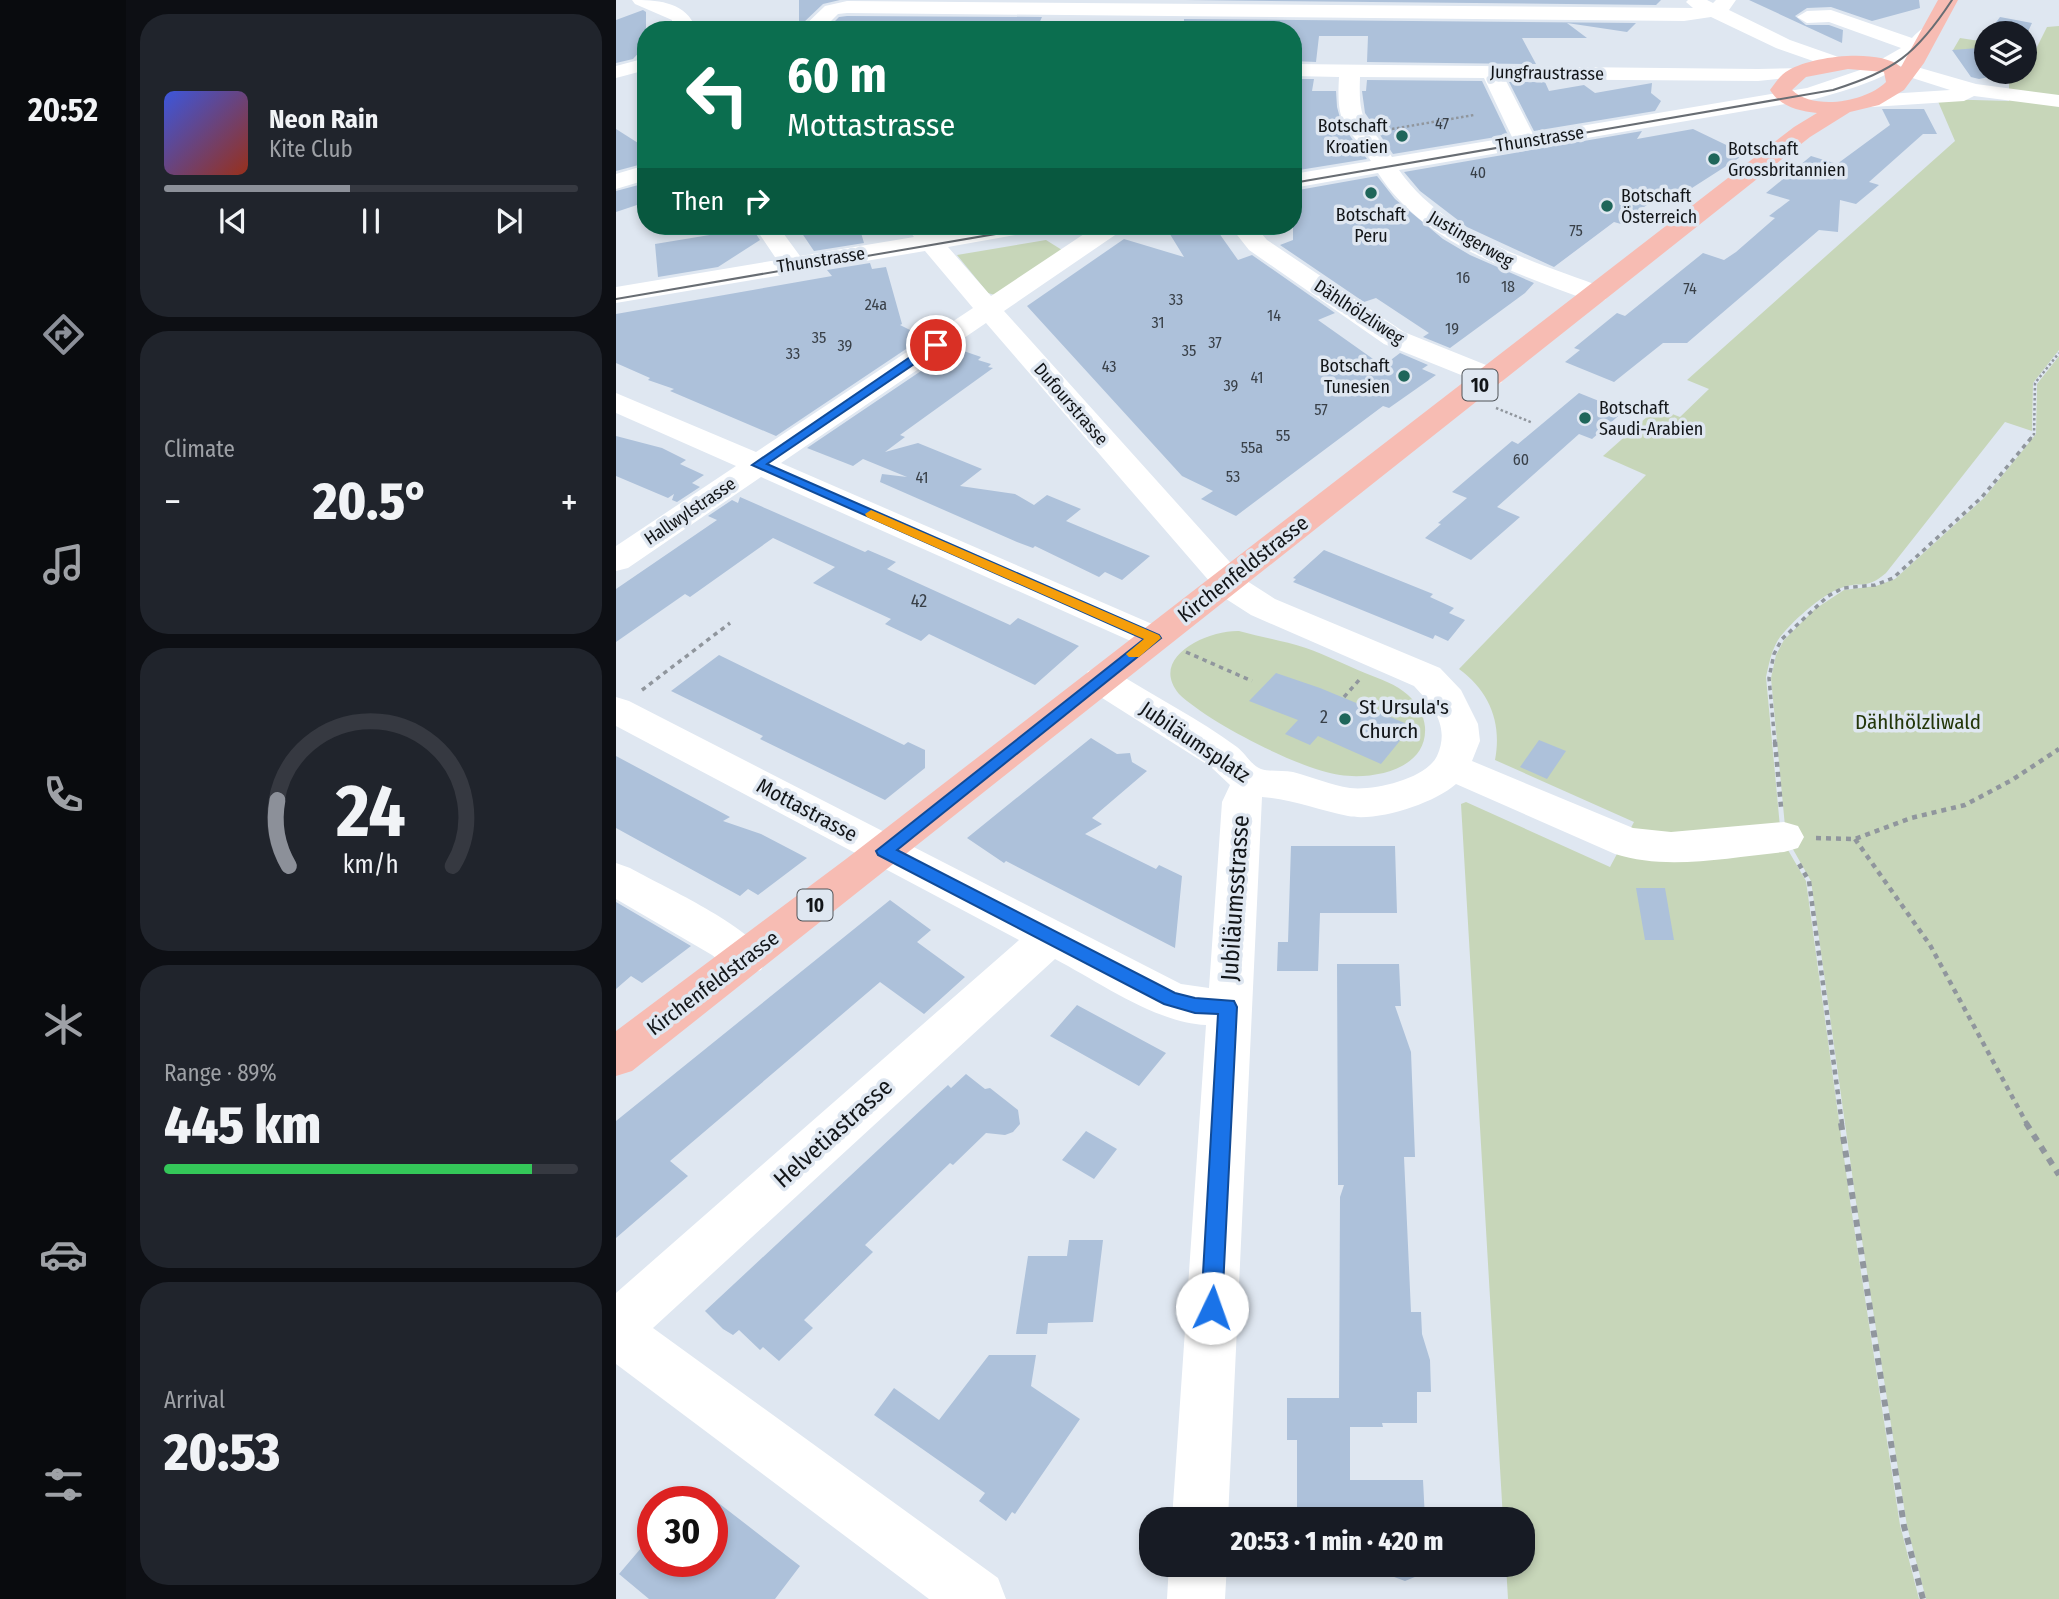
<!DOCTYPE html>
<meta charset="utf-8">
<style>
body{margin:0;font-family:"Fira Sans Condensed",sans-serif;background:#20242c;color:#f1f3f6;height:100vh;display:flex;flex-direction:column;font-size:26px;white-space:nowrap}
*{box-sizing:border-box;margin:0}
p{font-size:23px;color:#9ea1a6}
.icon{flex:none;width:38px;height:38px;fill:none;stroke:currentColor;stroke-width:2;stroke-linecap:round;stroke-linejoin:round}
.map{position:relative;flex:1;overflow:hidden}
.panel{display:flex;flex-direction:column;gap:14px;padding:14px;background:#0d0f14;width:490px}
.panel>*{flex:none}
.hud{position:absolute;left:21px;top:21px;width:665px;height:214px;border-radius:28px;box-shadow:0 4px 10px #0003;background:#0b6e4f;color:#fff;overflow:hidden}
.tools{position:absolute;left:1358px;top:21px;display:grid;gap:14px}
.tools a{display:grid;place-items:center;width:63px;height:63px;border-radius:50%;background:#171b24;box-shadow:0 4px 10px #0003;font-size:35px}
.speed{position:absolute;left:21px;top:1486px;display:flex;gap:14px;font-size:35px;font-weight:700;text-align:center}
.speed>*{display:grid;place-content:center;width:91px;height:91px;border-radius:50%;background:#171b24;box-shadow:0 4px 10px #0003;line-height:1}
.speed .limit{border:10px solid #d22;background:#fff;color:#111}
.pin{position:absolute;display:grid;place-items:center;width:60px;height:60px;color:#fff;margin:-30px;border:4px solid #fff;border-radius:50%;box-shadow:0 2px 7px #0007}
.me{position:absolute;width:77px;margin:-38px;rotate:3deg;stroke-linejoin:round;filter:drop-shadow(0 0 5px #0008)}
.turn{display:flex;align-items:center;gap:24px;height:147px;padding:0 35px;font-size:32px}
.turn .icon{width:91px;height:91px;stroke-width:2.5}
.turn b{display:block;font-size:49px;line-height:60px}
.then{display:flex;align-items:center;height:66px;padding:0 35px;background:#0003;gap:14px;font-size:26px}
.big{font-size:52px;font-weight:800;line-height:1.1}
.panel .card{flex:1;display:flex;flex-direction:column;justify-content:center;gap:10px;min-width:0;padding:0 24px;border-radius:28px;background:#20242c}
.panel .dial{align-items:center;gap:0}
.dial svg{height:182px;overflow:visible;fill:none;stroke:#363941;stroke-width:7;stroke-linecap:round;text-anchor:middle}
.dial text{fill:#f1f3f6;stroke:none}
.song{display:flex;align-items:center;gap:21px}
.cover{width:84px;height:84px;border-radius:10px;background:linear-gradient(135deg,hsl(230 70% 55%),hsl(10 70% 35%))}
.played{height:7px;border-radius:4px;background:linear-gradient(90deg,#8c9099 45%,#363941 45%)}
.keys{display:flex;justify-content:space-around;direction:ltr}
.heat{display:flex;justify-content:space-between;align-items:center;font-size:38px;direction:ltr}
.charge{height:10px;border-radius:5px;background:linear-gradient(90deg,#34c759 89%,#363941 0)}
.trip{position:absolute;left:523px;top:1507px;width:396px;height:70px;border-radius:28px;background:#171b24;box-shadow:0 4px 10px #0003;font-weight:800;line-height:70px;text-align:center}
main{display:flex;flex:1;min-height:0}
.tab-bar{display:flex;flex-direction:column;width:126px;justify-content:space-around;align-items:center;background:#090b0e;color:#9ea1a6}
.tab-bar .icon{width:49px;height:49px}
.tab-bar .current{color:#8c9099}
.tab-bar b{font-size:32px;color:#f1f3f6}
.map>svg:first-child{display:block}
.green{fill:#c7d6b9}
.building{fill:#adc1da}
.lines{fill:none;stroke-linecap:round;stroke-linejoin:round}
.path-far3{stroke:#90969d;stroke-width:2.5;stroke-dasharray:2.5 2.5;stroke-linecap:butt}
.path-far2{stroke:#90969d;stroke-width:3.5;stroke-dasharray:4.5 4.5;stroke-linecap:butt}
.path-far1{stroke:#90969d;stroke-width:4.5;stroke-dasharray:5 5;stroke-linecap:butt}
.path{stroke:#90969d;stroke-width:6;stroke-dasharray:7 7;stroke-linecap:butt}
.minor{fill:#fff;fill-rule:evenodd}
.major{fill:#f7bcb3;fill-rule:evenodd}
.tram{stroke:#686d73;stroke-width:2}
.route{fill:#1a73e8;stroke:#114b97;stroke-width:2}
.slow{fill:#f59e0b}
.poi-dot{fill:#1f665a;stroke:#dfe7f1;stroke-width:2.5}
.labels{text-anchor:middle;stroke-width:7;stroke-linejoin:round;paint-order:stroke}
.far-number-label{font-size:16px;fill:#394048}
.far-street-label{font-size:18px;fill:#121518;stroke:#dfe7f1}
.far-poi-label{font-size:18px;fill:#121518;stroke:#dfe7f1;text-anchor:start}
.number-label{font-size:18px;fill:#394048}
.shield{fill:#dfe7f1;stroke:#505459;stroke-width:2}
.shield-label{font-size:19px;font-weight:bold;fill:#121518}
.street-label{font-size:21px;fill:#121518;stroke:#dfe7f1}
.poi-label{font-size:21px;fill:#121518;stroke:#dfe7f1;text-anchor:start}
.park-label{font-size:21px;fill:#24370a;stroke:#dfe7f1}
.near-street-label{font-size:24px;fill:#121518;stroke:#dfe7f1}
</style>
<main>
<nav class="tab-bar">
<b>20:52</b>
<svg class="icon current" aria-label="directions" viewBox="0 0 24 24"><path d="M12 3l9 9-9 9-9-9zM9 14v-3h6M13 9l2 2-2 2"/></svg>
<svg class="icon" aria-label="music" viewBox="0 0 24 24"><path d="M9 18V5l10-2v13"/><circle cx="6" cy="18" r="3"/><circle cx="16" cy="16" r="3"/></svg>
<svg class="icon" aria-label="phone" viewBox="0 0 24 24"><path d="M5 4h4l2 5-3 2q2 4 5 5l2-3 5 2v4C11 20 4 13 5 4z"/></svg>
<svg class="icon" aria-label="climate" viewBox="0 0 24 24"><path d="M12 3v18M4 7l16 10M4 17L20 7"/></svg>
<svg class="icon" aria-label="car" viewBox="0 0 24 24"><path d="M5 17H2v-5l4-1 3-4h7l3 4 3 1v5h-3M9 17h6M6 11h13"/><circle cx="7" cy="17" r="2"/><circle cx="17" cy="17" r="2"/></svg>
<svg class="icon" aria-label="filters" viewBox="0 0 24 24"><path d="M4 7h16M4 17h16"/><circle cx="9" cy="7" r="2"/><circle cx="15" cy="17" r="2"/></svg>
</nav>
<section class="panel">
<div class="card">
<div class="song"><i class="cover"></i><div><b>Neon Rain</b><p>Kite Club</p></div></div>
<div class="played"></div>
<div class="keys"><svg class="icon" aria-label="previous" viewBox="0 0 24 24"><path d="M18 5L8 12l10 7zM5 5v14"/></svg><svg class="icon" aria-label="pause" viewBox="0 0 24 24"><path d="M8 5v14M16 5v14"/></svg><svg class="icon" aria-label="next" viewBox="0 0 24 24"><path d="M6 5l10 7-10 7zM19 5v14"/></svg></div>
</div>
<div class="card"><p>Climate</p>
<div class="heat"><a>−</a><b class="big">20.5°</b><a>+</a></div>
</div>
<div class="card dial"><svg viewBox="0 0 100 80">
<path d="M14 69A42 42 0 1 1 86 69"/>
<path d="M14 69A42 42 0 0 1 9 40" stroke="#8c9099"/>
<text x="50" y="56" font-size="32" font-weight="700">24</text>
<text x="50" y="72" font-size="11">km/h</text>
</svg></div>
<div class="card"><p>Range · 89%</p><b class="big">445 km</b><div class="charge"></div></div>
<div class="card"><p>Arrival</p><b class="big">20:53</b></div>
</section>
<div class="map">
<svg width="1443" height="1599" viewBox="0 0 1443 1599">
<rect width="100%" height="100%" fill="#dfe7f1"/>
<path class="green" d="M1443,26V350L1417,383L1416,431L1389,422L1270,573C1249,591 1246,580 1225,588C1206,594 1173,624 1162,640C1155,652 1153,664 1150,677L1165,838L1190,881L1234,1201L1284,1525L1303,1599H892L890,1565L906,1564V1519H887L845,804L850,802L994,867L1018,822L879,760C886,723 874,692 843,669L1030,475L987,456L1041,408L1064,417L1093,389L1071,380L1339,141L1321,99L1393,101V83L1367,74L1337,50L1344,38L1370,42V72H1409V49L1419,51L1431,27Z
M430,240L446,250L379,295L372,293L341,255Z
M1443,356V1599H1310L1291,1526L1240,1202L1195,881L1170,837L1155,678L1160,655L1168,640L1199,609L1228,590L1260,586L1279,579L1368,498L1420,434L1421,384Z
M623,631C645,637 668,641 690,648C710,655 730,665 749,673C764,679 780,684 792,695C801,703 808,715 809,727C812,770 756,780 724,775C685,770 592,722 563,694C532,657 592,630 623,631Z"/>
<path class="building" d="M183,0H224L207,4L187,23H183Z
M569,0H1045L1040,5Z
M1133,0H1303L1304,8L1256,21L1215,7L1191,8L1179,16L1190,25H1213L1227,30L1226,43Z
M27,10L30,12V45L17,59L0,63V20Z
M231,16L426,17L420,30L218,29L221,24H216L223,17Z
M1384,17L1416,23L1409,38V33H1372Z
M568,19L1020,23L1011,32L951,23L971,38H906L920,64L751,62L752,36H703L700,62L677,61V30H568Z
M1370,35V72L1394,73L1363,79L1355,77L1336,50L1362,48Z
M677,79H698L696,91H720L721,107L726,125L751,159L677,171Z
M751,80L866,81L892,135L777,154L749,113L746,91H750Z
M893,82H929L933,91L968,85L979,93L1036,83L1035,93L1045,101L1039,111L918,131Z
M1266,109H1308L1321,134H1307L1253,182L1263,185L1240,204L1224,200L1222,232L1203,230L1071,343H1047L998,382L949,362L964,350L958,348L1001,313L1009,316L1087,253L1108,260L1120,252L1159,218L1153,216L1174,200L1150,193L1195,156L1221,164L1274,125Z
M0,129L30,148V163L0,171Z
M1077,129L1129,154L1065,195L1050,191L1005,224L998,222L938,267L851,227L804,191L788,172L1026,131L1021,139Z
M761,176L779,199L827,239L854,255L918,283L909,293L834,348L807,337L813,333L760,298L748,302L664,245L677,240V191Z
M30,183V202L0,212V191Z
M181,226H243L248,243L198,251Z
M554,226H598L622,260L636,255L719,313L702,320L767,366L784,353L812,365L806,369L820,375L773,408L767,406L620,516L585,499L597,491L566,476L411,306L508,239L568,257L552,231L557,230Z
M136,228L144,240L102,267L42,277L39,244Z
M254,263L256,269L270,267L286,324L284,325L308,337L160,436L54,391L58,389L32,380L34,378L0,363V314L216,276L211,270Z
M339,348L365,357L362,360L375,364L372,367L377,368L284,435L289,437L269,452L302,443L366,469L344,486L399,494L418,505L431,495L465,509L450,521L534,556L506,580L489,572L483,577L419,546L417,548L401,542L264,482L266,474L291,477L247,459L237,466L191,448Z
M963,393L1008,411L976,439L963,434L881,507L904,517L855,560L809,538L825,524L822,523L851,498L836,492L896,441L902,444Z
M0,436L46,448L70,460L64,464L88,475L76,483L84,487L61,502L56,500L58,494L52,498L0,476Z
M124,497L249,552L252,550L280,562L271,569L394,625L402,618L463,646L419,685L313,634L305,641L269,624L275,619L197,583L219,567L157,538L74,597L69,594L0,642V589L101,520L92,516L116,500L122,503Z
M708,550L817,594L814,597L838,608L833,613L849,620L832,641L819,635L817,639L677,582L680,579L677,578Z
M103,655L288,745L292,742L309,750V768L269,800L144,739L147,736L55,691Z
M660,673L704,688L796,726L765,764L702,736L694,745L669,734L682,720L633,701Z
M475,738L501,754L514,753L516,762L531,771L476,818L486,824L469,834L540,869L543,865L566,876L559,948L390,861L388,863L351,838Z
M923,740L950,751L931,779L904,767Z
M0,756L114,817L107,821L145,834L191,858L142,895L132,889L124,896L0,828Z
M675,846H779L781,913H704L702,971H661L662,942H672Z
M1020,888H1049L1058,940H1029Z
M274,900L315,930L301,942L349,977L308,1014L264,982L54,1161L72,1176L0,1238V1121Z
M0,902L75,946L26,983L15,976L0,989Z
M721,964H783L785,1006H779L795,1052L799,1157H788L795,1312H805L806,1334L814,1360L815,1392H801V1423H766L767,1427H734V1480H807L809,1519H681V1440H671V1398H723L724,1197L728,1185H722Z
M461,1005L550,1053L523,1086L434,1036Z
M350,1074L369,1089L374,1088L402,1110L404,1124L397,1132L389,1135L370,1133L337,1165L334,1163L249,1245L257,1252L188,1320L197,1328L163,1361L147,1347L144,1350L123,1330L117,1335L107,1329L89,1311L321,1095L332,1085L335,1088Z
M470,1131L501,1149L478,1179L446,1160Z
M453,1240H487L477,1322L432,1323L431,1334H400L412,1256H451Z
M373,1355H420L415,1386L464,1419L399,1514L396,1512L390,1521L363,1501L369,1493L258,1415L278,1388L323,1420Z
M96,1498L184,1566L159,1599H33L3,1574L37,1534V1561H96Z
M692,1564H811V1572L789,1581L770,1574H692Z"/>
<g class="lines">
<path class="path-far3" d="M776,129L858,115
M880,408L917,423
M1414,439L1418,434L1419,383L1443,353"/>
<path class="path-far2" d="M570,652L636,681
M26,690L114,623
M728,697L744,679
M1159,744L1153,678L1158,654L1166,639L1212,596L1227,588L1259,585L1277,578L1366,497L1415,438"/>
<path class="path-far1" d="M1159,742L1165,807
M1200,838L1239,839L1295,818L1349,805L1396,780L1443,749
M1239,839L1314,945L1411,1124
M1183,864L1193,881L1226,1124"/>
<path class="path" d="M1225,1123L1288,1526L1307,1599
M1410,1123L1443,1175"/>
<path class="minor" d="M16,0C40,0 66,1 78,24L76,30H56V20L19,4Z
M1072,0H1091L1097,3L1100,0H1120L1113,10L1174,40L1231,60L1234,64L1231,68H1217L1160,48L1095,17L1068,21L231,13L222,14L206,30H184L209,6L231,1L1077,8L1070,2Z
M1215,10L1296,38C1304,30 1308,25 1320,28L1323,32C1294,72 1244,87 1199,99L783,170C828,235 918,262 989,288L993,294L989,300L980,302L971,300C898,272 806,243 762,173L677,188V174L755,161C730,121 720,129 723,77L677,76V64L1142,69L1191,68L1194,72L1191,76L1142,81L889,79L917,134L1191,88L1250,68L1285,48L1213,22L1191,23L1181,17L1191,11ZM744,77L868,78L896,137L776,157C751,119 742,127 744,77Z
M30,58V70L0,78V66Z
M1294,65L1360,84L1443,95V107L1358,96L1348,101L1256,107L1248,106L1245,101L1248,96L1256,95L1334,90L1287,75L1284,71L1287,67Z
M30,165V180L0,189V174Z
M138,226H162L184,256L298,237L289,226H314L321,234L367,226H422L419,231L410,233L332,247L375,296L480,226H508L505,231L388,311L631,581L659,599L824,668L845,690L862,724L864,741L856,761L1017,828L1055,832L1168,822L1182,826L1188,837L1182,848L1168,852C1113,857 1052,871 999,854L840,784C817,804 761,822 732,816C702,810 676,799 646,797L612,1519H556L590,1025C540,1023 483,982 439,959L37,1328L382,1578L390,1599H313L0,1364V1293L403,940L0,726V697L13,701L565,984L593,988L606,802L614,785L595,767L472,689L467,680L472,671L485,668L498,671C538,696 583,719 621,747C629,753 636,766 645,769C654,772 667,770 677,772C696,777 715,785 734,788C757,791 810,779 821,756C834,727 818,707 798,686L635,615L607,597L370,323L165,463L550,630L555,638L550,646L538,650L526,646L145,477L12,568L0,571V546L120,466L0,413V393L140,452L357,308L309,251L0,303V287L161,260Z
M614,226H639L651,240L788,332L885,371L889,377L885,383L875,385L865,383L768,344L633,250Z
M0,863L14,868C48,887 135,926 151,958L145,970L130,975L115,970L96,955L0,899Z
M553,1564H611L609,1599H551Z"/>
<path class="major" d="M1322,0H1342L1308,63L1288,90L1263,105L1234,112L1194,137L16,1071L0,1076V1031L230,859L1178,127L1201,113C1182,111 1165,107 1154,90C1160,82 1164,75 1173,70C1197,56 1263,48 1285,67ZM1232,69L1268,72L1270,82C1250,102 1198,111 1176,90L1190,77Z"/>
<path class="tram" d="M677,183L1217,90C1279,70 1300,55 1336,0
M0,299L426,226"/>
</g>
<path class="route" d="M316,342L326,345L151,464L543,635L545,638L281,850L559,993L579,998L618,1001L621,1007L606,1308L603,1315L596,1318L588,1315L585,1308L602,1014L579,1013L548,1004L262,855L260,851L528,639L136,465Z"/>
<path class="slow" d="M255,510L543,635L545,638L523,657H513L510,654L528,639L251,517L249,514Z"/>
<g class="poi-dot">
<circle cx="786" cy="136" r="7"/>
<circle cx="1098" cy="159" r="7"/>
<circle cx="755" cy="193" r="7"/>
<circle cx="991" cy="206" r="7"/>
<circle cx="788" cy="376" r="7"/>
<circle cx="969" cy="418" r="7"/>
<circle cx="729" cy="719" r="7"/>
</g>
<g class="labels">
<g class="far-number-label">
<text x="826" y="129">47</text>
<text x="862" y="178">40</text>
<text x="960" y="236">75</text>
<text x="847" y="283">16</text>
<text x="892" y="292">18</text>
<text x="1074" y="294">74</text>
<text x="560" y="305">33</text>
<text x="260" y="310">24a</text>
<text x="658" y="321">14</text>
<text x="542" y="328">31</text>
<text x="836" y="334">19</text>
<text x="203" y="343">35</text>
<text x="599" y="348">37</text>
<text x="229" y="351">39</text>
<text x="573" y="356">35</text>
<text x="177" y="359">33</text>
<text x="493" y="372">43</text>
<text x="641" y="383">41</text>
<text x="615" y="391">39</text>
<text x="705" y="415">57</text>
<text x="667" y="441">55</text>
<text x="636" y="453">55a</text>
<text x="905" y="465">60</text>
<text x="617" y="482">53</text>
<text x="306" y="483">41</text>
</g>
<g class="far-street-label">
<text transform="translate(931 73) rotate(1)" y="6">Jungfraustrasse</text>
<text transform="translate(924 139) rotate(-9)" y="6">Thunstrasse</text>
<text transform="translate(855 239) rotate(30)" y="6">Justingerweg</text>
<text transform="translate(205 260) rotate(-9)" y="6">Thunstrasse</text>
<text transform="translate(743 312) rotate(33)" y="6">Dählhölzliweg</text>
<text transform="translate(455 404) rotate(49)" y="6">Dufourstrasse</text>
<text transform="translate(74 511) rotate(-34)" y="6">Hallwylstrasse</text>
</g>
<g class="far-poi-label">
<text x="772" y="132" text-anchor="end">Botschaft<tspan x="772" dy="21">Kroatien</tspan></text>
<text x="1112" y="155">Botschaft<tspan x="1112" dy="21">Grossbritannien</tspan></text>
<text x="1005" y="202">Botschaft<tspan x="1005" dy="21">Österreich</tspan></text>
<text x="755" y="221" text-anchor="middle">Botschaft<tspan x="755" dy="21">Peru</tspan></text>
<text x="774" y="372" text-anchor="end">Botschaft<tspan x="774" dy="21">Tunesien</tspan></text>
<text x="983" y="414">Botschaft<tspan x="983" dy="21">Saudi-Arabien</tspan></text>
</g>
<g class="number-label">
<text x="303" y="607">42</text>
<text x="708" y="723">2</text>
</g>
<g class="shield">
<rect x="846.5" y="369.5" width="35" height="31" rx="5"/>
<rect x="181.5" y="889.5" width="35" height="31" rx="5"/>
</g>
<g class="shield-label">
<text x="864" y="392">10</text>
<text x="199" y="912">10</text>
</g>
<g class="street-label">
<text transform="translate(627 569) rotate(-38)" y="7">Kirchenfeldstrasse</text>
<text transform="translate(579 742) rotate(34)" y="7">Jubiläumsplatz</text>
<text transform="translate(191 810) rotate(28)" y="7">Mottastrasse</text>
<text transform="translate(97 983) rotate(-37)" y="7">Kirchenfeldstrasse</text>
</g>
<g class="poi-label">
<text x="743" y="714">St Ursula's<tspan x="743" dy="24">Church</tspan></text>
</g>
<g class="park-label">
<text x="1302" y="729">Dählhölzliwald</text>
</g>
<g class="near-street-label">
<text transform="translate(619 898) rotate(-86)" y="8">Jubiläumsstrasse</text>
<text transform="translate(217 1133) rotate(-42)" y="8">Helvetiastrasse</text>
</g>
</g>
</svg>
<div class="tools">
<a><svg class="icon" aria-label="layers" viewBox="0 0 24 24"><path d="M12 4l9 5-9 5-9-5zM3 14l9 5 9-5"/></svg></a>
</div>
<div class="speed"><div class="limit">30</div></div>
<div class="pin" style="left:320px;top:345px;background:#d93025"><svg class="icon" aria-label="arrive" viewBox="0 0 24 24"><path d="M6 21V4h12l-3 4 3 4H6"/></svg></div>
<svg class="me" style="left:596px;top:1308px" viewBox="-20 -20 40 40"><circle r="19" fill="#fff"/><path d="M0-13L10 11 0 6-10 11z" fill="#1a73e8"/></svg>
<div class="trip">20:53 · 1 min · 420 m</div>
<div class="hud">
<div class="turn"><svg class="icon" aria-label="left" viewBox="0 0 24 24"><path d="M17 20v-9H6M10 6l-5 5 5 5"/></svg><div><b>60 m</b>Mottastrasse</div></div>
<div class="then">Then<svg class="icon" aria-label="right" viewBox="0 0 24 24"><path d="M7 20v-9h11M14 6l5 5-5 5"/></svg></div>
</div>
</div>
</main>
